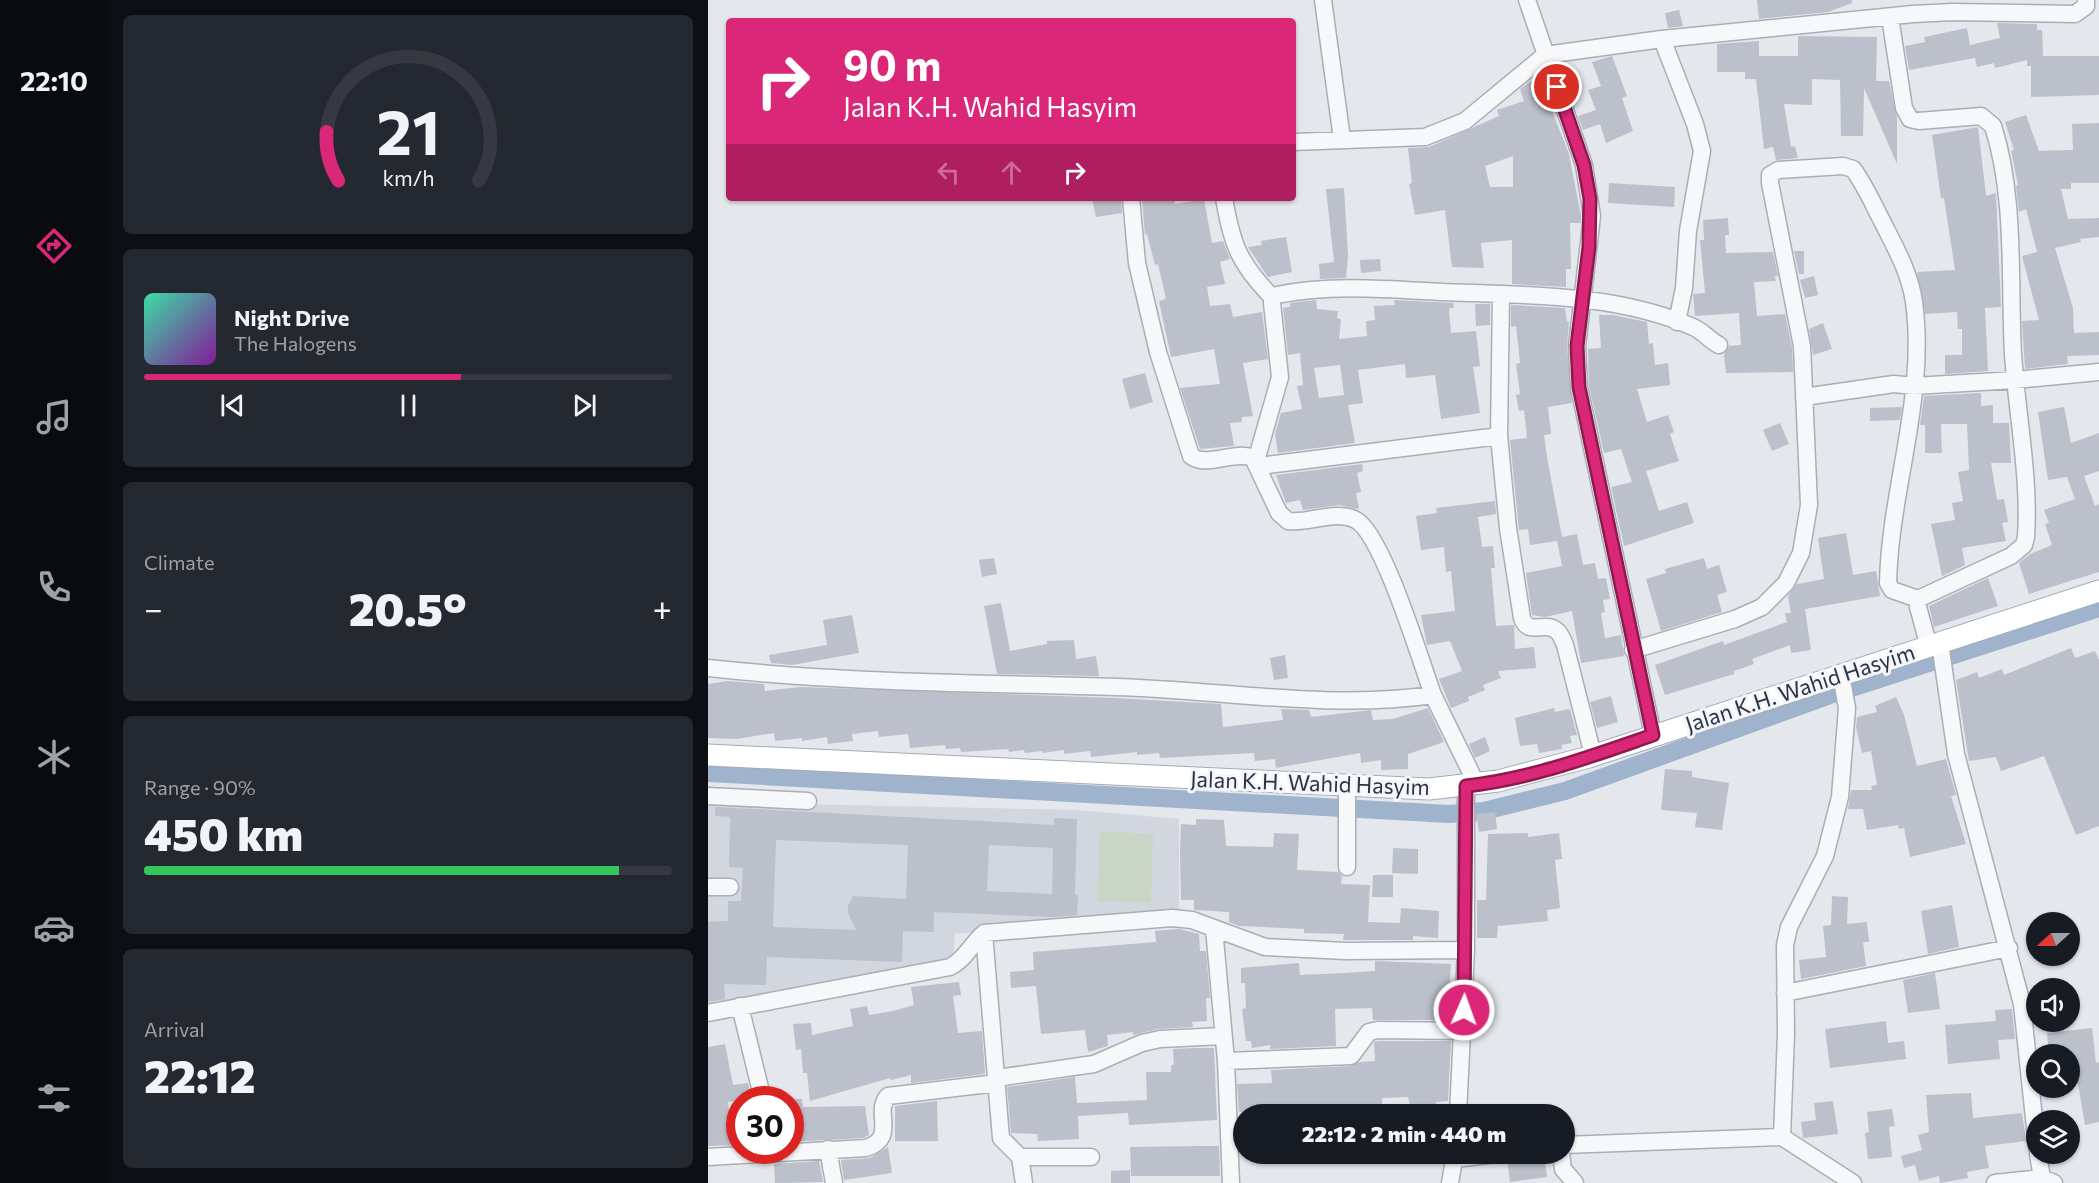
<!DOCTYPE html>
<meta charset="utf-8">
<style>
body{margin:0;font-family:Commissioner,sans-serif;background:#242831;color:#f1f3f6;height:100vh;display:flex;flex-direction:column;font-size:22px;white-space:nowrap}
*{box-sizing:border-box;margin:0}
p{font-size:20px;color:#9ea1a6}
.icon{flex:none;width:33px;height:33px;fill:none;stroke:currentColor;stroke-width:2;stroke-linecap:round;stroke-linejoin:round}
.map{position:relative;flex:1;overflow:hidden}
.drawer{display:flex;flex-direction:column;gap:15px;padding:15px;background:#0d0f14;width:600px}
.drawer>*{flex:none}
.banner{position:absolute;left:18px;top:18px;width:570px;height:183px;border-radius:6px;box-shadow:0 2px 4px #0004;background:#db2777;color:#fff;overflow:hidden}
.needle{width:39px;rotate:249deg}
.buttons{position:absolute;left:1318px;top:912px;display:grid;gap:12px}
.buttons a{display:grid;place-items:center;width:54px;height:54px;border-radius:50%;background:#171b24;box-shadow:0 2px 4px #0004;font-size:30px}
.speed{position:absolute;left:18px;top:1086px;display:flex;gap:12px;font-size:30px;font-weight:700;text-align:center}
.speed>*{display:grid;place-content:center;width:78px;height:78px;border-radius:50%;background:#171b24;box-shadow:0 2px 4px #0004;line-height:1}
.speed .limit{border:9px solid #d22;background:#fff;color:#111}
.pin{position:absolute;display:grid;place-items:center;width:51px;height:51px;color:#fff;margin:-26px;border:3px solid #fff;border-radius:50%;box-shadow:0 2px 6px #0007}
.me{position:absolute;width:66px;margin:-33px;rotate:2deg;stroke-linejoin:round;filter:drop-shadow(0 0 4px #0008)}
.turn{display:flex;align-items:center;gap:21px;height:126px;padding:0 18px;font-size:27px}
.turn .icon{width:78px;height:78px;stroke-width:2.5}
.turn b{display:block;font-size:42px;line-height:51px}
.lanes{display:flex;align-items:center;height:57px;padding:0 18px;background:#0003;justify-content:center;gap:30px;direction:ltr}
.lanes .off{opacity:.35}
.big{font-size:45px;font-weight:800;line-height:1.1}
.drawer .card{flex:1;display:flex;flex-direction:column;justify-content:center;gap:9px;min-width:0;padding:0 21px;border-radius:9px;background:#242831}
.drawer .dial{align-items:center;gap:0}
.dial svg{height:156px;overflow:visible;fill:none;stroke:#363941;stroke-width:7;stroke-linecap:round;text-anchor:middle}
.dial text{fill:#f1f3f6;stroke:none}
.song{display:flex;align-items:center;gap:18px}
.cover{width:72px;height:72px;border-radius:9px;background:linear-gradient(135deg,hsl(160 70% 55%),hsl(290 70% 35%))}
.played{height:6px;border-radius:3px;background:linear-gradient(90deg,#db2777 60%,#363941 60%)}
.keys{display:flex;justify-content:space-around;direction:ltr}
.heat{display:flex;justify-content:space-between;align-items:center;font-size:33px;direction:ltr}
.charge{height:9px;border-radius:4px;background:linear-gradient(90deg,#34c759 90%,#363941 0)}
.trip{position:absolute;left:525px;top:1104px;width:342px;height:60px;border-radius:30px;background:#171b24;box-shadow:0 2px 4px #0004;font-weight:800;line-height:60px;text-align:center}
main{display:flex;flex:1;min-height:0}
.tab-bar{display:flex;flex-direction:column;width:108px;justify-content:space-around;align-items:center;background:#090b0e;color:#9ea1a6}
.tab-bar .icon{width:42px;height:42px}
.tab-bar .selected{color:#db2777}
.tab-bar b{font-size:27px;color:#f1f3f6}
.map>svg:first-child{display:block}
.built{fill:#d2d6de}
.green{fill:#c9d6c5}
.lines{fill:none;stroke-linecap:round;stroke-linejoin:round}
.canal{stroke:#9fb4cc;stroke-width:18}
.building{fill:#bbc0ca;fill-rule:evenodd}
.minor-casing{stroke:#a9aeb7;stroke-width:19}
.major-casing{stroke:#a3abb8;stroke-width:23}
.minor{stroke:#f7f8fa;stroke-width:16}
.major{stroke:#fff;stroke-width:21}
.route-casing{stroke:#8e194d;stroke-width:15}
.route{stroke:#db2777;stroke-width:10}
.labels{text-anchor:middle;stroke-width:6;stroke-linejoin:round;paint-order:stroke}
.street-label{font-size:22px;fill:#2b3445;stroke:#f4f6f9}
</style>
<main>
<nav class="tab-bar">
<b>22:10</b>
<svg class="icon selected" aria-label="directions" viewBox="0 0 24 24"><path d="M12 3l9 9-9 9-9-9zM9 14v-3h6M13 9l2 2-2 2"/></svg>
<svg class="icon" aria-label="music" viewBox="0 0 24 24"><path d="M9 18V5l10-2v13"/><circle cx="6" cy="18" r="3"/><circle cx="16" cy="16" r="3"/></svg>
<svg class="icon" aria-label="phone" viewBox="0 0 24 24"><path d="M5 4h4l2 5-3 2q2 4 5 5l2-3 5 2v4C11 20 4 13 5 4z"/></svg>
<svg class="icon" aria-label="climate" viewBox="0 0 24 24"><path d="M12 3v18M4 7l16 10M4 17L20 7"/></svg>
<svg class="icon" aria-label="car" viewBox="0 0 24 24"><path d="M5 17H2v-5l4-1 3-4h7l3 4 3 1v5h-3M9 17h6M6 11h13"/><circle cx="7" cy="17" r="2"/><circle cx="17" cy="17" r="2"/></svg>
<svg class="icon" aria-label="filters" viewBox="0 0 24 24"><path d="M4 7h16M4 17h16"/><circle cx="9" cy="7" r="2"/><circle cx="15" cy="17" r="2"/></svg>
</nav>
<section class="drawer">
<div class="card dial"><svg viewBox="0 0 100 80">
<path d="M14 69A42 42 0 1 1 86 69"/>
<path d="M14 69A42 42 0 0 1 8 44" stroke="#db2777"/>
<text x="50" y="56" font-size="32" font-weight="700">21</text>
<text x="50" y="72" font-size="11">km/h</text>
</svg></div>
<div class="card">
<div class="song"><i class="cover"></i><div><b>Night Drive</b><p>The Halogens</p></div></div>
<div class="played"></div>
<div class="keys"><svg class="icon" aria-label="previous" viewBox="0 0 24 24"><path d="M18 5L8 12l10 7zM5 5v14"/></svg><svg class="icon" aria-label="pause" viewBox="0 0 24 24"><path d="M8 5v14M16 5v14"/></svg><svg class="icon" aria-label="next" viewBox="0 0 24 24"><path d="M6 5l10 7-10 7zM19 5v14"/></svg></div>
</div>
<div class="card"><p>Climate</p>
<div class="heat"><a>−</a><b class="big">20.5°</b><a>+</a></div>
</div>
<div class="card"><p>Range · 90%</p><b class="big">450 km</b><div class="charge"></div></div>
<div class="card"><p>Arrival</p><b class="big">22:12</b></div>
</section>
<div class="map">
<svg width="1391" height="1183" viewBox="0 0 1391 1183">
<rect width="100%" height="100%" fill="#e4e7ec"/>
<path class="built" d="M0,802L370,810L471,819V911L247,934L245,958L0,1008Z"/>
<path class="green" d="M392,831L445,834L443,903L389,901Z"/>
<g class="lines">
<path class="canal" d="M0,773L741,814L776,811L857,791L1122,695L1391,608"/>
</g>
<path class="building" d="M1049,0H1144V3L1120,12L1051,19Z
M971,10L975,26L960,28L957,13Z
M1289,23L1329,24V30H1334L1335,56H1391V95L1323,97V66H1319V60L1287,68L1286,63L1269,67L1267,58L1201,70L1197,46L1217,42L1216,37L1259,28L1262,45L1292,38Z
M1090,36L1169,37L1168,81H1181L1189,117V164L1156,88L1155,136H1133L1132,80L1104,79V105L1076,104L1083,147L1087,146L1090,158L1068,160L1065,147L1056,149L1048,79H1037V72H1009V44L1051,41V56H1090Z
M904,56L919,96L914,98L925,131L898,143L892,124L875,130L870,116L888,110L880,90L893,86L884,62Z
M830,76L861,154L873,216V223H862L863,269H858V287L804,284V240L773,243L776,268L744,267L737,210L707,215L701,184L704,183L700,148L721,147L791,116L789,110L816,101L812,89ZM805,156V187H782L777,166Z
M1318,115L1331,151L1365,150L1364,124L1391,123V183H1363V189H1353L1360,219L1391,218V237L1372,239L1373,242L1347,248L1365,308L1366,333L1391,332V355L1359,356L1360,364L1317,369L1314,321L1331,320L1314,256L1329,252L1318,209L1311,212L1308,186L1310,185L1303,151L1306,150L1297,122Z
M1270,127L1278,196L1288,193L1293,307L1277,308L1280,371L1237,374V355H1254V329H1250L1249,312L1217,314L1209,272L1247,270L1236,198H1233L1224,135Z
M901,183L967,187L966,207L900,203Z
M636,188L640,256L638,278L612,279L611,264L626,262L618,189Z
M384,198H413L414,213L388,217Z
M434,198H466L467,204L496,199L504,243L515,241L522,259L512,262L517,284L499,287L502,306L522,304L525,317L554,312L560,359L535,363L545,416L534,417V422L522,423L526,446L492,449L472,388L512,384L506,349L463,357L451,301L458,299L450,264L447,265L439,234L437,235Z
M1020,218L1021,235H1017L1018,253L1065,252L1070,276H1067L1068,281L1046,282L1049,316L1077,314L1084,347L1085,372L1018,373L1016,354L1021,346L1033,345L1031,313L987,316L985,294L997,293L992,240H996L995,220Z
M578,237L584,272L560,277L540,247L554,245L553,241Z
M1086,251H1096V274H1091Z
M672,259L673,271L653,273L652,260Z
M1106,276L1110,295L1097,298L1092,280Z
M608,300L609,309L630,311L629,318L633,319L631,339L659,336L658,321L667,320L666,306L687,305L686,300L745,303L746,308H741L743,333L768,331L772,366L765,367L772,413L733,419L727,375L698,378L697,364L650,370L655,403L640,405L647,443L570,453L567,434L573,413L594,409L589,386L595,385L592,353L580,355L575,308L582,307V303ZM632,365L636,395L611,398L606,368Z
M767,304H782V325L768,326Z
M803,305L857,308L859,321L861,322L859,347L864,403L840,407L843,434L836,435L840,463L854,537L869,534L875,565L887,563L890,579L898,578L902,599L895,600L897,612L893,613L897,638L913,635L916,656L873,663L864,611L837,617L824,615L818,573L854,566L849,541L822,545L820,529L811,530L802,440L819,438L816,410L811,411L808,395L812,394L808,364L812,363L808,326L803,327Z
M891,315H905L939,322L941,344L945,343L947,365L960,363L962,385L929,389L939,422L960,415L966,432L962,434L971,461L938,471L951,511L979,502L986,523L916,546L903,487L924,482L913,449L896,453L881,386L880,349L893,348Z
M1115,323L1124,349L1105,355L1101,329Z
M437,373L445,402L422,409L414,379Z
M1273,393V406L1285,405V423H1301L1303,463H1283L1289,500L1296,499L1300,522L1294,523L1298,541L1254,548L1257,565L1234,576L1223,524L1247,520L1244,503L1255,501L1250,472L1261,470L1259,424H1233L1234,453H1217V425H1212L1216,396Z
M1194,407L1192,420L1162,421V408Z
M1356,407L1363,443L1391,433V471L1376,476L1387,506L1391,504V572L1321,594L1311,563L1322,554L1344,545L1337,524L1341,523L1336,510L1367,499L1359,477L1340,480L1330,412Z
M1072,423L1081,444L1064,451L1055,430Z
M654,464L655,471L649,473L653,492L648,493L651,508L648,509L631,505L595,510L592,500L578,503L568,475Z
M787,501L788,514L770,517L774,547L785,546L787,568H783L788,626L806,625L807,649L826,647L828,668L790,671L793,678L775,685L777,690L760,697L761,701L743,708L731,679L754,671L742,641L719,645L713,615L747,611L743,571L738,572L736,547L713,550L708,516L729,513L728,508Z
M1138,533L1145,575L1168,571L1172,596L1097,609L1103,650L1083,653L1082,645L1044,659L1046,664L1026,671V674L957,695L947,665L1015,641L1016,645L1079,622L1077,613H1083L1080,596L1089,584L1116,579L1110,538Z
M286,558L289,574L274,577L271,560Z
M996,558L999,569L1011,565L1019,592L1009,595L1014,612L953,631L938,579L958,573L957,569Z
M1280,578L1290,606L1226,627L1221,606Z
M293,603L302,651L339,644V641L366,640L368,659L388,656L391,676L289,674L276,606Z
M144,615L151,653L84,665L63,663L61,655L119,645L115,620Z
M1363,648L1367,658L1387,651L1391,660V826L1368,835L1336,756L1293,771L1288,757L1261,761L1248,680L1269,672L1271,678L1294,669L1296,675Z
M577,655L580,678L566,680L562,658Z
M20,681L56,684L57,691L92,687L408,698L513,704L515,727L575,720L573,709L601,710L603,717L663,710L665,720L685,719L720,708L736,742L700,754V769L673,770V760L653,763L652,753L568,768L567,759L547,761L546,753L452,758L451,753L429,755V752L383,757L382,751L356,754V750L334,753V751L317,753L316,750L301,752L300,749L253,752L252,748L238,749L237,745L202,748L200,734L171,737L170,731L144,734L145,741L120,744L119,737L94,741V738L67,741L66,733L29,739L0,738V684Z
M903,696L910,722L889,728L882,702Z
M1188,697L1196,715L1209,766L1238,759L1248,795L1243,796L1258,844L1202,857L1196,828L1191,829L1190,825L1159,830L1155,809H1140L1143,790H1164L1163,786L1169,785L1163,751L1154,753L1148,727L1149,717L1169,712L1167,706Z
M846,708L847,712L862,709L869,735L862,736L864,743L853,745L854,749L831,753L829,744L812,746L807,718Z
M777,737L782,751L767,758L761,744Z
M957,769L984,771V777L1021,783L1014,830L987,827L989,813L953,810Z
M7,807L346,825V818L369,819L367,895H370L369,915L346,917L226,912V932L195,931L194,962L59,957L58,985L16,984L17,999L0,1002V922L20,921V901H33L35,868L21,867L22,817L7,816ZM68,840L200,845L198,899L145,896L140,906V913L148,930L65,927ZM281,845L345,848L344,894L279,891Z
M787,812L789,829L771,832L768,814Z
M488,819L516,820L518,846L565,847L566,833L591,834L589,870L630,872L634,876L633,884L662,885L660,922L692,923L693,908L731,911L730,938L705,936V940H635L636,934L596,933V929L531,926L521,922V912L486,910V900H473L472,852L473,824L488,825Z
M820,833V837L851,833L854,859L847,860L852,908L839,910L840,921L790,926L789,938H769V900H778L780,834Z
M685,848L710,849V874L684,873Z
M665,875H685V897H664Z
M1124,896L1140,897L1139,924L1159,922L1161,942H1155L1158,966L1093,979L1091,960L1118,957L1115,926L1123,925Z
M1244,905L1251,947L1220,954L1213,911Z
M471,929L491,934L492,951H498L502,998H498L499,1021L484,1022L485,1027L450,1029L425,1035V1032L399,1035L400,1046L380,1052L377,1030L333,1034L328,986L303,988L302,972L326,970L325,952L448,942L447,931Z
M667,961L743,964L739,1020H665L664,1008L627,1009L628,1046L562,1049V1045L544,1048L543,1041H538L534,1009L538,1008L537,983H533V968L591,963L592,975L635,973L667,971Z
M1227,973L1232,1009L1200,1013L1195,980Z
M251,982L253,995L245,996L250,1033L274,1031L277,1074L203,1083V1075L183,1080L182,1078L102,1101L99,1073H95L93,1049L88,1050L85,1024L103,1023L104,1035L145,1026L142,1009L159,1006L161,1015L185,1011L206,1005L203,987Z
M1304,1009L1307,1039L1290,1040L1292,1059L1240,1064L1237,1025L1288,1021L1287,1010Z
M1178,1021L1180,1043L1196,1041L1198,1059L1122,1068L1117,1029Z
M1384,1028L1388,1063L1391,1062V1122L1377,1125L1370,1084H1362V1053L1341,1054L1339,1033Z
M671,1041H743L740,1101L728,1102L730,1114H711L709,1105L702,1106L700,1097L674,1098V1106H563V1108L550,1109V1111L531,1112L529,1084L564,1083L563,1070L643,1066L652,1062L667,1061L666,1042Z
M17,1044L25,1085L40,1083L44,1099L20,1102L23,1130L32,1129V1145L0,1146V1047Z
M486,1048H506L509,1120L421,1125L420,1113L370,1116L371,1139L330,1141L329,1134L303,1133L299,1087L367,1077L369,1103L439,1100L438,1072H463V1065H466L465,1049Z
M1263,1093L1265,1118L1314,1113L1318,1141L1277,1146L1281,1168L1259,1172L1260,1178L1232,1183L1231,1176L1211,1181L1207,1165L1196,1168L1193,1156L1214,1150L1210,1135L1221,1132L1218,1095Z
M82,1099H94L95,1107L157,1106L161,1135L155,1138L82,1142Z
M229,1101L230,1141H187V1106Z
M1125,1101L1130,1134L1095,1138L1093,1122L1108,1120L1106,1103Z
M1184,1109L1187,1126L1181,1127L1184,1157L1160,1159L1157,1133L1161,1132L1159,1112Z
M491,1146H511L512,1176H423L422,1147Z
M180,1147L184,1173L136,1180L133,1160L162,1158Z
M836,1154L839,1177L802,1182L799,1158Z
M111,1161L115,1182L67,1183L66,1164Z
M422,1170V1183H403V1171Z"/>
<g class="lines">
<g class="minor-casing">
<path id="minor" d="M615,0L634,139
M819,0L876,165L884,216L869,346L871,387L945,735
M1182,17L1196,108L1202,119L1211,121L1273,116L1285,126C1308,198 1301,280 1305,354C1309,415 1322,477 1318,537L1316,545L1303,556L1210,599V607L1221,647
M954,39L987,124L994,151L980,231L976,288L969,322
M585,142L717,137L757,121L837,55L954,39L1205,14L1245,12L1367,14L1378,6V0
M516,198C524,245 531,263 564,297
M793,294L791,436L800,528L814,618C820,637 838,620 849,631C853,634 855,641 857,645L885,755
M1096,397L1186,384L1206,386L1307,380L1391,372
M548,461L572,377L564,303V297L569,295C622,284 679,289 733,292C816,295 907,293 985,327C995,331 1001,340 1011,345
M551,466L791,436
M1232,643L1248,754L1314,1004L1329,1147
M925,650L1027,619L1054,607L1078,583L1093,553L1101,505L1094,346L1062,183V175L1070,170L1135,166L1145,169C1157,185 1165,204 1174,221C1187,247 1202,273 1206,302C1219,397 1182,489 1180,583L1184,590L1210,599
M0,668C135,683 272,683 408,687C513,690 620,710 725,695C713,662 675,535 648,520C627,509 602,524 580,521L571,513L545,458C527,450 498,468 483,456L450,352L429,263L423,198
M725,695L769,785
M0,796L100,801
M639,867V785
M0,887H22
M506,928L518,1061L523,1183
M276,933L293,1138L312,1157L316,1183
M1077,993L1301,948
M32,1006L55,1100
M0,1013L242,967C257,960 263,944 276,933L464,918L484,920L557,947L637,951L758,950
M518,1061L643,1056L661,1032L670,1030L756,1031
M289,1078L386,1064L434,1043L452,1039L515,1036
M750,1114L758,950V786
M1074,1137L1145,1183
M856,1145L1074,1137L1078,1034L1077,945L1081,927L1117,856L1132,797L1139,708L1133,675
M120,1149L126,1183
M853,1154L855,1169L867,1183
M1330,1154L1334,1178L1346,1183
M0,1157L158,1148C190,1138 165,1112 180,1096L289,1083
M312,1157H383
M747,1159L788,1154
M742,1183L747,1154
M1287,1183L1334,1178"/>
</g>
<g class="major-casing">
<path id="major" d="M0,755L721,789L790,781L881,757L1391,591"/>
</g>
<use href="#minor" class="minor"/>
<use href="#major" class="major"/>
</g>
<g class="lines">
<g class="route-casing">
<path id="route" d="M756,1010L758,786C823,779 884,756 945,735L871,387L869,346L881,247L882,199L876,165L849,87"/>
</g>
<use href="#route" class="route"/>
</g>
<g class="labels">
<g class="street-label">
<text transform="translate(1092 688) rotate(-18)" y="8">Jalan K.H. Wahid Hasyim</text>
<text transform="translate(602 783) rotate(2)" y="8">Jalan K.H. Wahid Hasyim</text>
</g>
</g>
</svg>
<div class="buttons">
<a><svg class="needle" viewBox="-14 -14 28 28"><path d="M0-13l5 13h-10z" fill="#e53935"/><path d="M0 13l5-13h-10z" fill="#9ea1a6"/></svg></a>
<a><svg class="icon" aria-label="sound" viewBox="0 0 24 24"><path d="M4 9h4l5-4v14l-5-4H4zM17 9q2 3 0 6"/></svg></a>
<a><svg class="icon" aria-label="search" viewBox="0 0 24 24"><circle cx="10" cy="10" r="6"/><path d="M15 15l6 6"/></svg></a>
<a><svg class="icon" aria-label="layers" viewBox="0 0 24 24"><path d="M12 4l9 5-9 5-9-5zM3 14l9 5 9-5"/></svg></a>
</div>
<div class="speed"><div class="limit">30</div></div>
<div class="pin" style="left:849px;top:87px;background:#d93025"><svg class="icon" aria-label="arrive" viewBox="0 0 24 24"><path d="M6 21V4h12l-3 4 3 4H6"/></svg></div>
<svg class="me" style="left:756px;top:1010px" viewBox="-20 -20 40 40"><circle r="17" fill="#db2777" stroke="#fff" stroke-width="3"/><path d="M0-11L8 9 0 5-8 9z" fill="#fff"/></svg>
<div class="trip">22:12 · 2 min · 440 m</div>
<div class="banner">
<div class="turn"><svg class="icon" aria-label="right" viewBox="0 0 24 24"><path d="M7 20v-9h11M14 6l5 5-5 5"/></svg><div><b>90 m</b>Jalan K.H. Wahid Hasyim</div></div>
<div class="lanes"><svg class="icon off" aria-label="left" viewBox="0 0 24 24"><path d="M17 20v-9H6M10 6l-5 5 5 5"/></svg><svg class="icon off" aria-label="ahead" viewBox="0 0 24 24"><path d="M12 20V5M6 11l6-6 6 6"/></svg><svg class="icon" aria-label="right" viewBox="0 0 24 24"><path d="M7 20v-9h11M14 6l5 5-5 5"/></svg></div>
</div>
</div>
</main>
